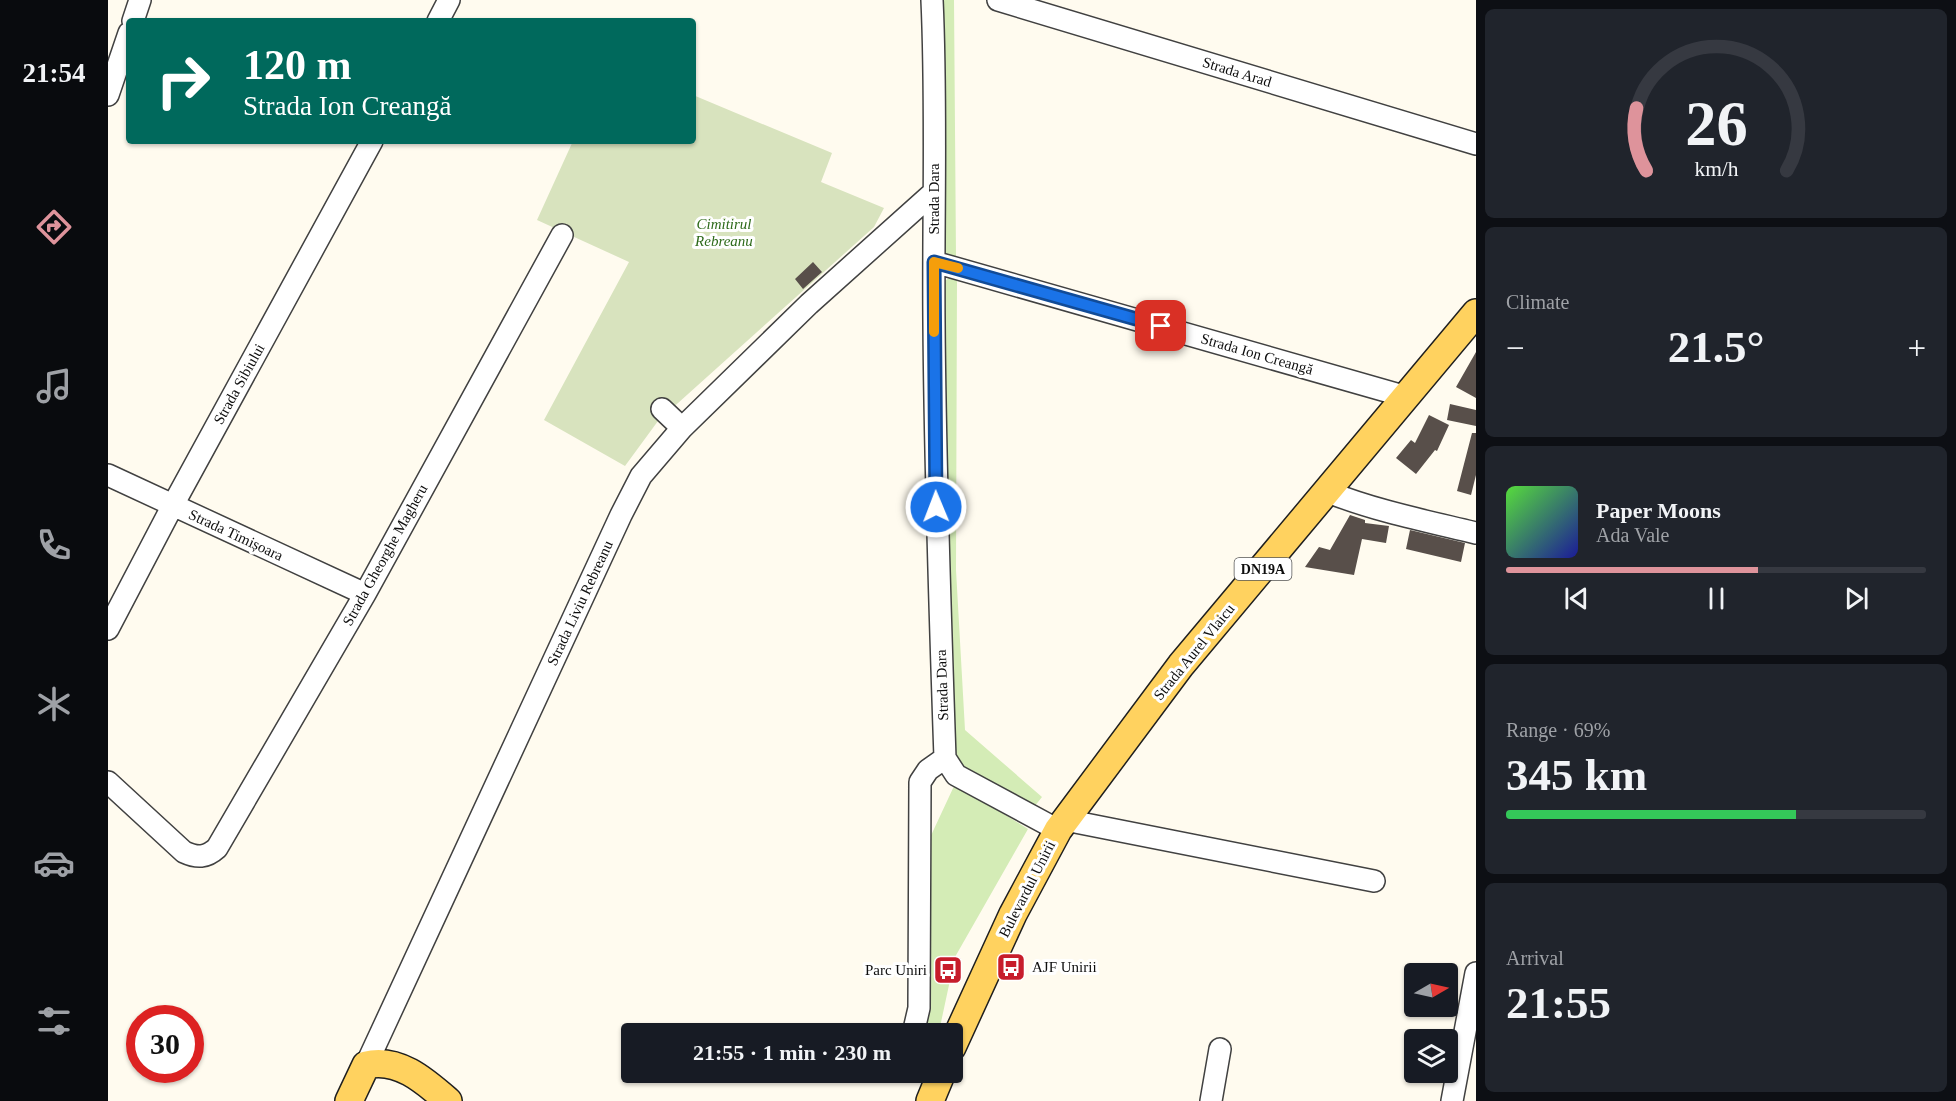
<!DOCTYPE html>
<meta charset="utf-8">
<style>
body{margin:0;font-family:"Times New Roman",serif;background:#20242c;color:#f1f3f6;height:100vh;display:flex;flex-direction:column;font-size:22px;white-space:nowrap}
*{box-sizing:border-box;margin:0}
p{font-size:20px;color:#9ea1a6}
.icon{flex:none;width:33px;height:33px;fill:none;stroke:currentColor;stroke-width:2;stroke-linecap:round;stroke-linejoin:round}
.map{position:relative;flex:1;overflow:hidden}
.drawer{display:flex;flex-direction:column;gap:9px;padding:9px;background:#0d0f14;width:480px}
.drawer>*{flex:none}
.guide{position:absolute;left:18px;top:18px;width:570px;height:126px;border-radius:6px;box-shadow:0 2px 4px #0004;background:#00695c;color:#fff;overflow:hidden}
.needle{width:39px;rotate:81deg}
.tools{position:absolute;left:1296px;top:963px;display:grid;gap:12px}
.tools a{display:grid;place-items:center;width:54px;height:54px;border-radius:6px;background:#171b24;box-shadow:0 2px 4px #0004;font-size:30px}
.speed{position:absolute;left:18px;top:1005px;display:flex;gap:12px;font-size:30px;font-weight:700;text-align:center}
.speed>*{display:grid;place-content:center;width:78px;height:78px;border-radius:50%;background:#171b24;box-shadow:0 2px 4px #0004;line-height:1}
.speed .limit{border:9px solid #d22;background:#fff;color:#111}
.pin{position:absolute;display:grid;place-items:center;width:51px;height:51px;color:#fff;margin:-26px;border-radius:12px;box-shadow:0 3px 9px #0006}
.me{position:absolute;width:66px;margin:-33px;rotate:359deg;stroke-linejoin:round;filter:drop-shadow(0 0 4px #0008)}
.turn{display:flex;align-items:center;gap:21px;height:126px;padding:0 18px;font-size:27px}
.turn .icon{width:78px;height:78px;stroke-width:2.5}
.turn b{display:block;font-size:42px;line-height:51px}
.big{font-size:45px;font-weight:800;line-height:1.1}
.drawer .card{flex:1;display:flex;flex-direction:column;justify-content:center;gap:9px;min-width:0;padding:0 21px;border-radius:9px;background:#20242c}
.drawer .dial{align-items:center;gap:0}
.dial svg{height:156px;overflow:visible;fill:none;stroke:#363941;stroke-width:7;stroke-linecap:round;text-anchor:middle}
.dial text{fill:#f1f3f6;stroke:none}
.song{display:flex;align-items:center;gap:18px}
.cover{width:72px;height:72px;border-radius:9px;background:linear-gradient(135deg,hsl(110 70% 55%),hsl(240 70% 35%))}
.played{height:6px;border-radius:3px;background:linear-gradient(90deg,#de939b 60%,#363941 60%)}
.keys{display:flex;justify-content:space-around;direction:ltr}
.heat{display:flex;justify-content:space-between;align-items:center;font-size:33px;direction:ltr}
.charge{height:9px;border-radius:4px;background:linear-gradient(90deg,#34c759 69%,#363941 0)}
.trip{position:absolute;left:513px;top:1023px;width:342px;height:60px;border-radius:6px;background:#171b24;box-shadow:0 2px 4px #0004;font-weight:800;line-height:60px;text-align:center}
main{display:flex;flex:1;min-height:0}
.menu{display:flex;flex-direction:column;width:108px;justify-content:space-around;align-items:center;background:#090b0e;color:#9ea1a6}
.menu .icon{width:42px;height:42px}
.menu .selected{color:#de939b}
.menu b{font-size:27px;color:#f1f3f6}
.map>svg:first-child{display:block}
.green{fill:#d4ecb6}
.cemetery{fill:#d8e3be}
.building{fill:#584f4a}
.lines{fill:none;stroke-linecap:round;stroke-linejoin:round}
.minor-casing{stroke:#414141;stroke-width:24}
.major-casing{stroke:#1f1f1f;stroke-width:30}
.minor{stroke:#fff;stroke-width:21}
.major{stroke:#ffd25f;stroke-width:27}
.route-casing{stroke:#114b97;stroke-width:15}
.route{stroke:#1a73e8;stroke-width:10}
.slow{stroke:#f59e0b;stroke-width:10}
.labels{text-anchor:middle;stroke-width:6;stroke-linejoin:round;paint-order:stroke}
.shield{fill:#fff;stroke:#565656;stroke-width:1.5}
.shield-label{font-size:14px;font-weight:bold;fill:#0e0e0e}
.street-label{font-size:15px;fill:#0e0e0e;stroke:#fff}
.park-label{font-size:15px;font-style:italic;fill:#2d6a1a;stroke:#fff}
.poi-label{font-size:15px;fill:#0e0e0e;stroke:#fff;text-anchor:start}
</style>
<main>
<nav class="menu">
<b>21:54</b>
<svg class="icon selected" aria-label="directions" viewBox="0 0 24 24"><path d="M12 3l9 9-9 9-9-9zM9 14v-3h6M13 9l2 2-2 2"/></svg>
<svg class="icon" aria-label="music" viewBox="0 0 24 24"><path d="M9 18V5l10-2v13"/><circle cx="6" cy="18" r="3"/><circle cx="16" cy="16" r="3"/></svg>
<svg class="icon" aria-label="phone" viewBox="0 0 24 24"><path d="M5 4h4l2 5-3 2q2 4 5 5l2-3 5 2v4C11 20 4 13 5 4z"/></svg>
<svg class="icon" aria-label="climate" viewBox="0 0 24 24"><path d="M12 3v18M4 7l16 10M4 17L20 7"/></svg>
<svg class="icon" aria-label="car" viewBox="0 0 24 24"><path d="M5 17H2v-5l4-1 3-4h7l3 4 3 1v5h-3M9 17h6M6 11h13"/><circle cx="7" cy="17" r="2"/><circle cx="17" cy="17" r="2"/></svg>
<svg class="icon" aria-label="filters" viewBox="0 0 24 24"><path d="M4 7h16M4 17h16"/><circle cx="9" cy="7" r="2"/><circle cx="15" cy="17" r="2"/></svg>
</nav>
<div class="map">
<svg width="1368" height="1101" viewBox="0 0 1368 1101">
<rect width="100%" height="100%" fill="#fffbef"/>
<path class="green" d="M834,0H846L848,258L837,255L833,232Z
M843,277L849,279L848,570L857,730L934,797L926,807L856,769L840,737L835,291L838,280Z
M847,784L920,829L847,957L832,1027L808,1023L812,859Z"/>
<path class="cemetery" d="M585,95L724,153L713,182L776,208L766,227L550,421L517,466L436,420L521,262L429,220L465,141H585Z"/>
<path class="building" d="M705,262L714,272L695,289L687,279Z
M1368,352V398L1348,387Z
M1342,404L1368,410V426L1339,420Z
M1321,415L1341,425L1329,451L1327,450L1308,474L1288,458L1303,440L1307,443Z
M1364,433H1368V475L1363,495L1349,491Z
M1242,515L1257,520V523L1281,526L1278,543L1254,539L1246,575L1197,567L1211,547L1222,550Z
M1302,530L1357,543L1353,562L1298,549Z"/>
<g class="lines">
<g class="minor-casing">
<path id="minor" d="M890,0L1368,144
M25,21L32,0
M330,21L341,0
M0,95L21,33
M826,262L1299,397
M554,409L574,428
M0,475L257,594
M1220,492C1268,511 1318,521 1368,533
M0,629L65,505L264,141
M837,758L848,775L950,830
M0,782L76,852C89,858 98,858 109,848L257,594L454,235
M957,820L1266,881
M805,1034L811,1008L812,782L820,770L837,758C832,613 827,467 826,322C825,215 829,107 824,0
M258,1065L513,515L533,476L574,428L701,304L826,192
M1103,1101L1112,1049
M1344,1101L1368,973"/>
</g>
<g class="major-casing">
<path id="major" d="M844,1047L905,914L950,830L1073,665L1368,313
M241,1101L258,1065C290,1057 317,1081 340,1101
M822,1101L834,1072"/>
</g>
<use href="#minor" class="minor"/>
<use href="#major" class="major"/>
</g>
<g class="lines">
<g class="route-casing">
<path id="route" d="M828,507L826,262L1053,326"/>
</g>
<use href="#route" class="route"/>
<path class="slow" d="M826,332V262L850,268"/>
</g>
<defs>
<g id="bus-square" transform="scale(1.5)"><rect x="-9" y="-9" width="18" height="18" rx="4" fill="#c71d2b" stroke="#fff"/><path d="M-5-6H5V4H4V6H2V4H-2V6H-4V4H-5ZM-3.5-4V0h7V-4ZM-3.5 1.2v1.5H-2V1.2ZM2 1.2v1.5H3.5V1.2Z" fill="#fff"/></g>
</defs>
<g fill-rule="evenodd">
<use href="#bus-square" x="903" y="967"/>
<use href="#bus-square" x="840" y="970"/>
</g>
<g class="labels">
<rect class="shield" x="1126.5" y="558" width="57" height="22" rx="4.5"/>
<g class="shield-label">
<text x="1155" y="574">DN19A</text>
</g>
<g class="street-label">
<text transform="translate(1129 72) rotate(17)" y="5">Strada Arad</text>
<text transform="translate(826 199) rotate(-90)" y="5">Strada Dara</text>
<text transform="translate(1149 354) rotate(16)" y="5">Strada Ion Creangă</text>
<text transform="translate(131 384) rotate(-61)" y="5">Strada Sibiului</text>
<text transform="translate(128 535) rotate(25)" y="5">Strada Timișoara</text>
<text transform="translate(277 555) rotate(-61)" y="5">Strada Gheorghe Magheru</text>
<text transform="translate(472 603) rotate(-65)" y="5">Strada Liviu Rebreanu</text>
<text transform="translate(1086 652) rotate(-51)" y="5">Strada Aurel Vlaicu</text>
<text transform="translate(834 685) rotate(-92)" y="5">Strada Dara</text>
<text transform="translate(919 889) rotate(-63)" y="5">Bulevardul Unirii</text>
</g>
<g class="park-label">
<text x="616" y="229">Cimitirul<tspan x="616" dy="17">Rebreanu</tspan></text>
</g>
<g class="poi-label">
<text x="924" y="972">AJF Unirii</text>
<text x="819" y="975" text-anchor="end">Parc Uniri</text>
</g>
</g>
</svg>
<div class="tools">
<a><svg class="needle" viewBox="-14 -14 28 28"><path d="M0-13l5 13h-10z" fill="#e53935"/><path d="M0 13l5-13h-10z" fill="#9ea1a6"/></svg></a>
<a><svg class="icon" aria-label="layers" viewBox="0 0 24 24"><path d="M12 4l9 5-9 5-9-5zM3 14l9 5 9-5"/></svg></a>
</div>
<div class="speed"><div class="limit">30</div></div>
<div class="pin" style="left:1053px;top:326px;background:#d93025"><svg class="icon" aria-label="arrive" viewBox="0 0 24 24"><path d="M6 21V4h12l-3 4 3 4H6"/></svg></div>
<svg class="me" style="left:828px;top:507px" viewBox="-20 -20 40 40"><circle r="17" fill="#1a73e8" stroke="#fff" stroke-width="3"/><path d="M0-11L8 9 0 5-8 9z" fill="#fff"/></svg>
<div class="trip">21:55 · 1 min · 230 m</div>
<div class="guide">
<div class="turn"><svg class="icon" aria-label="right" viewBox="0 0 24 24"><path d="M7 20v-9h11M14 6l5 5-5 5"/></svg><div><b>120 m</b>Strada Ion Creangă</div></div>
</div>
</div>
<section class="drawer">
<div class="card dial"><svg viewBox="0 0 100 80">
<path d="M14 69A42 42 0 1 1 86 69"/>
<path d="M14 69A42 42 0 0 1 9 37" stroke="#de939b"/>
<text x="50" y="56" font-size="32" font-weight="700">26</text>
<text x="50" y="72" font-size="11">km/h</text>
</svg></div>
<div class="card"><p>Climate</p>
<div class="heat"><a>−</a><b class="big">21.5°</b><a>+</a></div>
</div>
<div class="card">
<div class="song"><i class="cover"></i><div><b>Paper Moons</b><p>Ada Vale</p></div></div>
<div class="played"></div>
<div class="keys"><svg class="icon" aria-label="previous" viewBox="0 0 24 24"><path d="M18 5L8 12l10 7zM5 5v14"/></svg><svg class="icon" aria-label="pause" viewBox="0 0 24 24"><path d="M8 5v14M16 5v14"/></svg><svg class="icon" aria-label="next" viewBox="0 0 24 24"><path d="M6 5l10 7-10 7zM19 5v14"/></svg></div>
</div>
<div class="card"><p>Range · 69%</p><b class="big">345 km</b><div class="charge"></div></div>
<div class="card"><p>Arrival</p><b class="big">21:55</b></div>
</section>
</main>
